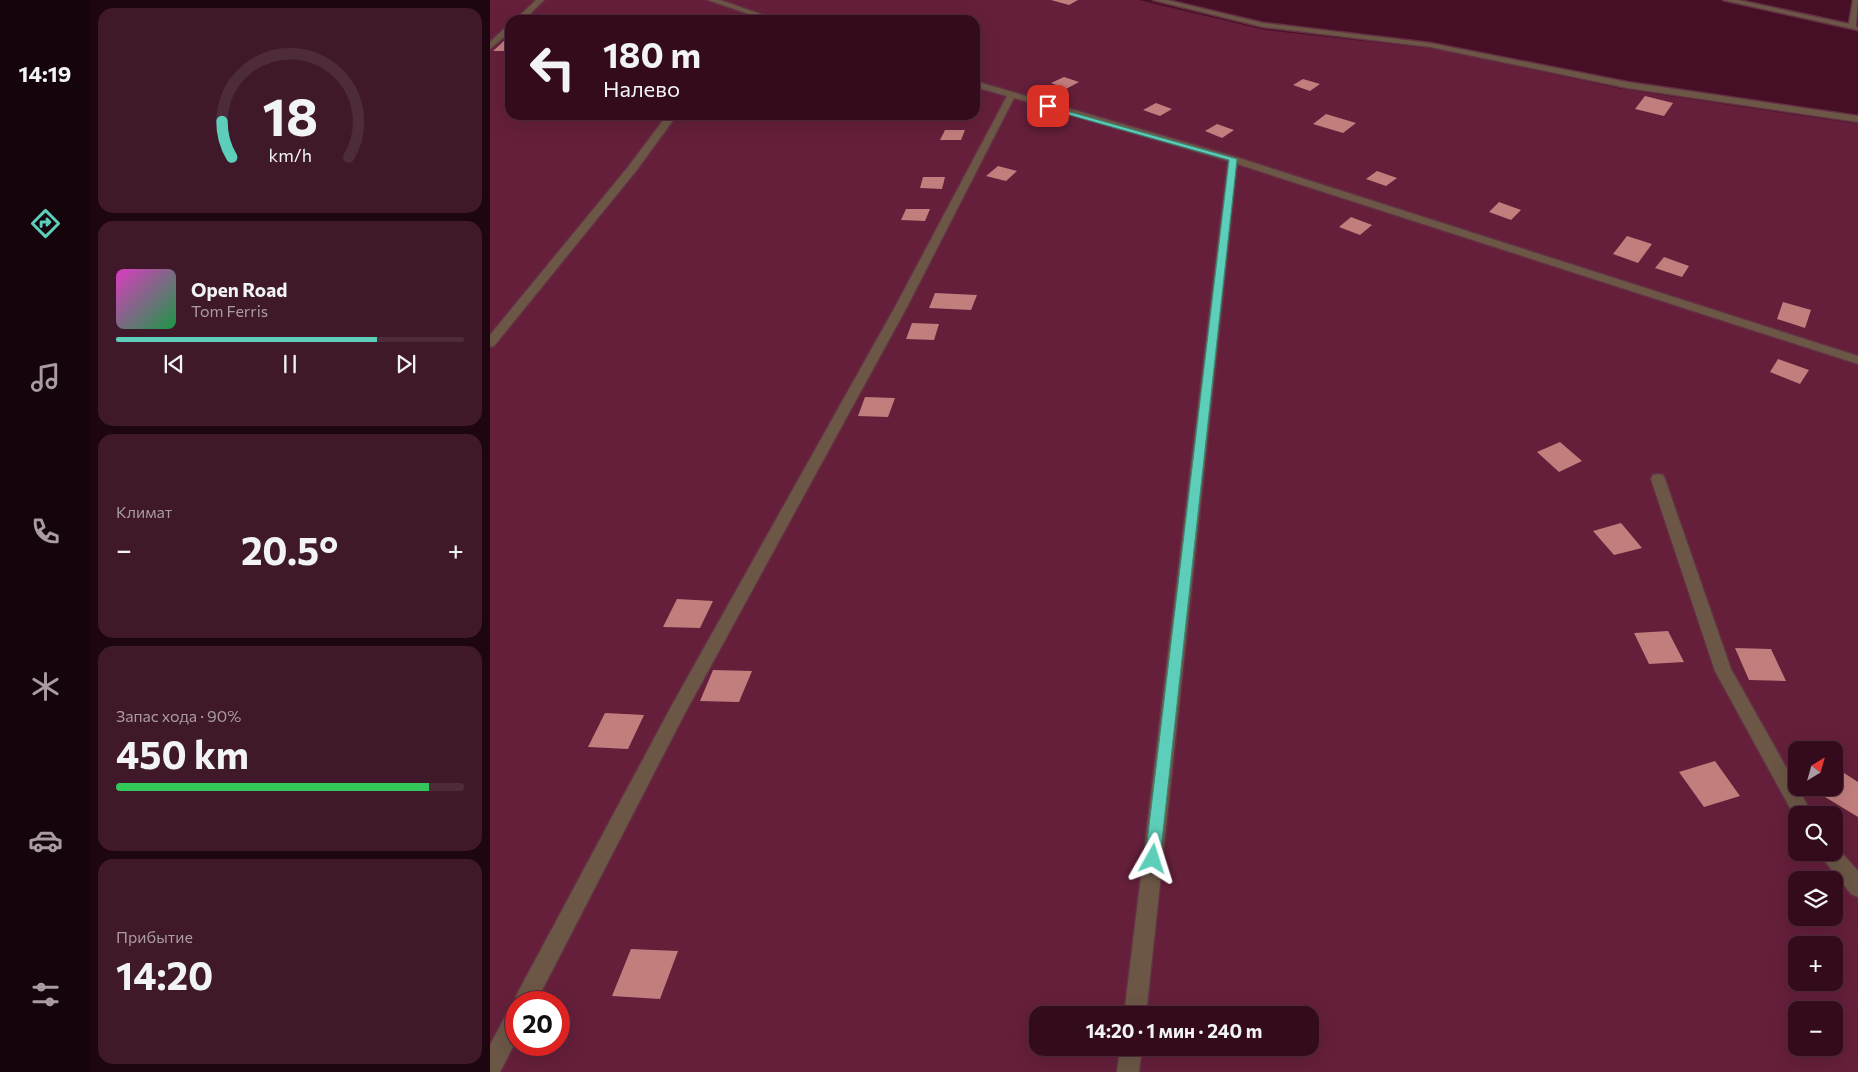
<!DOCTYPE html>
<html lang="ru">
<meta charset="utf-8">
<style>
body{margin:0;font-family:Commissioner,sans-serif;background:#3f1929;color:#f1f3f6;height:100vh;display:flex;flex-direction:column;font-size:19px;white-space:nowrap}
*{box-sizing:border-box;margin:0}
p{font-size:16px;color:#a99ba3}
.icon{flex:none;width:28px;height:28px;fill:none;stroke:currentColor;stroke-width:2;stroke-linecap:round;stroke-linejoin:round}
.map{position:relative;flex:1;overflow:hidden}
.sheet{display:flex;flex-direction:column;gap:8px;padding:8px;background:#1d060f;width:400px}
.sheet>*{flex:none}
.banner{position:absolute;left:15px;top:15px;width:475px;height:105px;border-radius:15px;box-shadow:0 5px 20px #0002,0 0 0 1px #4e2b3b;background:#340b1c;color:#f1f3f6;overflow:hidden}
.needle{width:32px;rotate:37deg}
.controls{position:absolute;left:1298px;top:741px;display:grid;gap:10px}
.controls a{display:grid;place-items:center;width:55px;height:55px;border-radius:10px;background:#340b1c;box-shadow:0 5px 20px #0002,0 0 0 1px #4e2b3b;font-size:25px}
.speed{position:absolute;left:15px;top:991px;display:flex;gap:10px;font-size:25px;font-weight:700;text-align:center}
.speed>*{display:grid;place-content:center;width:65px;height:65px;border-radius:50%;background:#340b1c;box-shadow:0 5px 20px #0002,0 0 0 1px #4e2b3b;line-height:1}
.speed .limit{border:8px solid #d22;background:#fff;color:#111}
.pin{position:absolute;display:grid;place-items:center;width:42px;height:42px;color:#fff;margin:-21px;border-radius:10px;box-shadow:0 2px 8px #0006}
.me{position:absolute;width:55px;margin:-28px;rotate:6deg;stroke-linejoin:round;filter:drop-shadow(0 0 4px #0008)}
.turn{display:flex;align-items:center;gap:18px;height:105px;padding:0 15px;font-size:22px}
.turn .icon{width:65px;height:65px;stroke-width:2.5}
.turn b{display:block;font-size:35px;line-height:42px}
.big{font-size:38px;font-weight:700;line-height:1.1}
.sheet .tile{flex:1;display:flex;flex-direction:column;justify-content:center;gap:8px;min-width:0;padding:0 18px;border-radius:15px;background:#3f1929}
.sheet .dial{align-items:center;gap:0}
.dial svg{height:130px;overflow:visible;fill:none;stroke:#4e2b3b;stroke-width:7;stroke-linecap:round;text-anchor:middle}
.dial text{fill:#f1f3f6;stroke:none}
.song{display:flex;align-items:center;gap:15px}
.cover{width:60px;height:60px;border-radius:8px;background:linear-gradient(135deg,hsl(310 70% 55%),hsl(140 70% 35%))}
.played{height:5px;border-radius:2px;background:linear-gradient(90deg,#5dceb9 75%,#4e2b3b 75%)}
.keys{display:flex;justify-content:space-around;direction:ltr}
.heat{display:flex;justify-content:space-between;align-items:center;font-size:28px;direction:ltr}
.charge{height:8px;border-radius:4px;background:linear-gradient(90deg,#34c759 90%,#4e2b3b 0)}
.trip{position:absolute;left:539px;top:1006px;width:290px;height:50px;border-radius:15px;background:#340b1c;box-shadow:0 5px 20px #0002,0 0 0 1px #4e2b3b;font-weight:700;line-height:50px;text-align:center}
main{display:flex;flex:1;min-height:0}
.dock{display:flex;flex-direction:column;width:90px;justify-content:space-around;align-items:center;background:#15040b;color:#a99ba3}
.dock .icon{width:35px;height:35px}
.dock .active{color:#5dceb9}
.dock b{font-size:22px;color:#f1f3f6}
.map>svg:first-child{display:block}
.green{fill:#651f3b;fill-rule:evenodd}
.building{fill:#c27e7d}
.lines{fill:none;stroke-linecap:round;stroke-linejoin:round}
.lane-casing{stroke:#633044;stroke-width:3}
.street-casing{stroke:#633044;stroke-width:3}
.lane{fill:#6c5746;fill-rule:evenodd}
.street{fill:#6c5746;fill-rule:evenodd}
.route{fill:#5dceb9;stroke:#3c8678}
</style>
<main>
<nav class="dock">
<b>14:19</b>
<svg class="icon active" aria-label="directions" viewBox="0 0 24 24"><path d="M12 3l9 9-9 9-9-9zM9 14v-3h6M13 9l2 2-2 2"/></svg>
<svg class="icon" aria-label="music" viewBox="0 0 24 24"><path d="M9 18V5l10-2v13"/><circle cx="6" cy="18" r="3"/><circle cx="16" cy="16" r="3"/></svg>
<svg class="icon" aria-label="phone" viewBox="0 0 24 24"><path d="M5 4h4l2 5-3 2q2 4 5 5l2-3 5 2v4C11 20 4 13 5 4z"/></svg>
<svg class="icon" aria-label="climate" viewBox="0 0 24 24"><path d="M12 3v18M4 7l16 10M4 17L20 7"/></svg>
<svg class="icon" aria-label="car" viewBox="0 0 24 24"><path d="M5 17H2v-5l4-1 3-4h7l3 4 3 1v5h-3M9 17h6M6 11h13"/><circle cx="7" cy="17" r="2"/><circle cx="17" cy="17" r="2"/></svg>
<svg class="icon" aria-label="filters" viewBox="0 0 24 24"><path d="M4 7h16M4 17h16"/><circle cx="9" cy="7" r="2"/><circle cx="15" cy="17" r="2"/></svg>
</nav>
<section class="sheet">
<div class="tile dial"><svg viewBox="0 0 100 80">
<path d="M14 69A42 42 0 1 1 86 69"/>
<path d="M14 69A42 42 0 0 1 8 47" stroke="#5dceb9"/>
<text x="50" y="56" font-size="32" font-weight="700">18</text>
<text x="50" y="72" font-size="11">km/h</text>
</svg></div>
<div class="tile">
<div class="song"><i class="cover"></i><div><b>Open Road</b><p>Tom Ferris</p></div></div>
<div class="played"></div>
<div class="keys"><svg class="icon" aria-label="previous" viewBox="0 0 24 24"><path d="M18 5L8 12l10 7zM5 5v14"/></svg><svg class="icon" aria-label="pause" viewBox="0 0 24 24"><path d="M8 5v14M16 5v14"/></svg><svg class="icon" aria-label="next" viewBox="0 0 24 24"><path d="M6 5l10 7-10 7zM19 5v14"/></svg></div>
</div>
<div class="tile"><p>Климат</p>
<div class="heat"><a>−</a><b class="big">20.5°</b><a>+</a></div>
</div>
<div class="tile"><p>Запас хода · 90%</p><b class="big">450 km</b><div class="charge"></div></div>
<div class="tile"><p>Прибытие</p><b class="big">14:20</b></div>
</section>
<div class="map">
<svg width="1368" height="1072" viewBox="0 0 1368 1072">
<rect width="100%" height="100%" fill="#460f25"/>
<path class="green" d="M0,0H649L775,30L945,49L1132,89L1368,124V1072H0ZM20,20H485V115H20ZM1306,750H1344V788H1306ZM1306,815H1344V852H1306ZM1306,880H1344V918H1306ZM1306,945H1344V982H1306ZM26,1002H69V1045H26ZM1306,1010H1344V1048H1306ZM548,1015H820V1048H548Z"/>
<path class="building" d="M561,0H588L579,5Z
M17,38H20V51H3Z
M574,77L589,82L576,89L561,83Z
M813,79L830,84L820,91L803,85Z
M1155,96L1183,103L1174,116L1145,109Z
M666,103L682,109L670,116L653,110Z
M836,114L866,123L853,133L823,124Z
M727,124L744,130L732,138L715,131Z
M455,130H475L471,140H450Z
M508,166L527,171L516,181L496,176Z
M887,171L907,178L896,186L876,179Z
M433,177H455L452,189L430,188Z
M1009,202L1031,210L1021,220L999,212Z
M416,209H440L435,221L411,220Z
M861,217L882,225L870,235L849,227Z
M1137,236L1162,244L1148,263L1123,254Z
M1174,257L1199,266L1192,277L1165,268Z
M445,293L487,295L481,310L439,308Z
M1293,302L1321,310L1315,328L1287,319Z
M422,323L449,324L444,340L416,339Z
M1288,359L1319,370L1310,384L1280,372Z
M375,397L405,398L398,417L368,416Z
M1070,442L1092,461L1069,472L1047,452Z
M1131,523L1152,548L1124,555L1103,531Z
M187,599L223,601L210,628L173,627Z
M1178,631L1194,662L1159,664L1144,633Z
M1245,648L1281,649L1296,681L1259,680Z
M223,670L262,671L249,702L210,701Z
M115,713L154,715L138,749L98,747Z
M1225,761L1250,796L1214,807L1189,772Z
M1351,771L1368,782V817L1335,797L1341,788H1344V783Z
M141,949L188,951L170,999L122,996Z"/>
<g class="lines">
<g class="lane-casing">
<path id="lane" d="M218,0H230L288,20H276Z
M663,0H677L773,23L940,43L1137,82L1368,116V122L1137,88L940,47L773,27Z
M1233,0H1248L1359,24L1363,0H1368L1366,25L1368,30Z
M485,81L746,157L1368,356V364L747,164L656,1015H634L738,161L524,98L417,307L194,715L46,1002H26V1007L24,1002L27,994L182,705L405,307L517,96L485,87Z
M177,115H187L146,171L4,346L0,347V335L138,167Z
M1168,474L1173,475L1175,479L1241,669L1323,815H1306V819L1225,671L1161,479L1163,475Z
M1344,844L1368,871V897L1361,894L1333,859L1331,852H1344Z
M26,1008V1041L10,1072H0V1045L18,1011Z
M630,1048H652L649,1072H627Z"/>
</g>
<g class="street-casing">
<path id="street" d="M46,0H54L34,20H25Z
M17,26H20V32L0,49V42Z"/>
</g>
<use href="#lane" class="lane"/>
<use href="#street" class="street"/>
</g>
<path class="route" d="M555,105L747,159L670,859L668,864L663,866L657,864L655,859L739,160L555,108Z"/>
</svg>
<div class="controls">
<a><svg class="needle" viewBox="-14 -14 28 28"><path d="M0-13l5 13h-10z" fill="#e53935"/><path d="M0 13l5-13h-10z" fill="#a99ba3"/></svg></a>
<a><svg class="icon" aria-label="search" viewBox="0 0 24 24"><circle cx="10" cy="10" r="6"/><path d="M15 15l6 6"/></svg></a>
<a><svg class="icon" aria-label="layers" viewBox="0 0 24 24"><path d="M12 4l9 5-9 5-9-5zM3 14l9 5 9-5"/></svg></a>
<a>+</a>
<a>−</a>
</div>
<div class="speed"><div class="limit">20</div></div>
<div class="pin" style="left:558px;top:106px;background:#d93025"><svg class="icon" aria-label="arrive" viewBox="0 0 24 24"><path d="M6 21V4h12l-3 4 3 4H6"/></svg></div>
<svg class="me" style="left:663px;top:859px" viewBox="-20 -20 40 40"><path d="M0-17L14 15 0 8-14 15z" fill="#5dceb9" stroke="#fff" stroke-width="4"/></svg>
<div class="trip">14:20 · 1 мин · 240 m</div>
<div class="banner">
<div class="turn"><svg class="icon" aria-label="left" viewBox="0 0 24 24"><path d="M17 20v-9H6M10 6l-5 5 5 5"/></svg><div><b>180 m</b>Налево</div></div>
</div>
</div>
</main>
